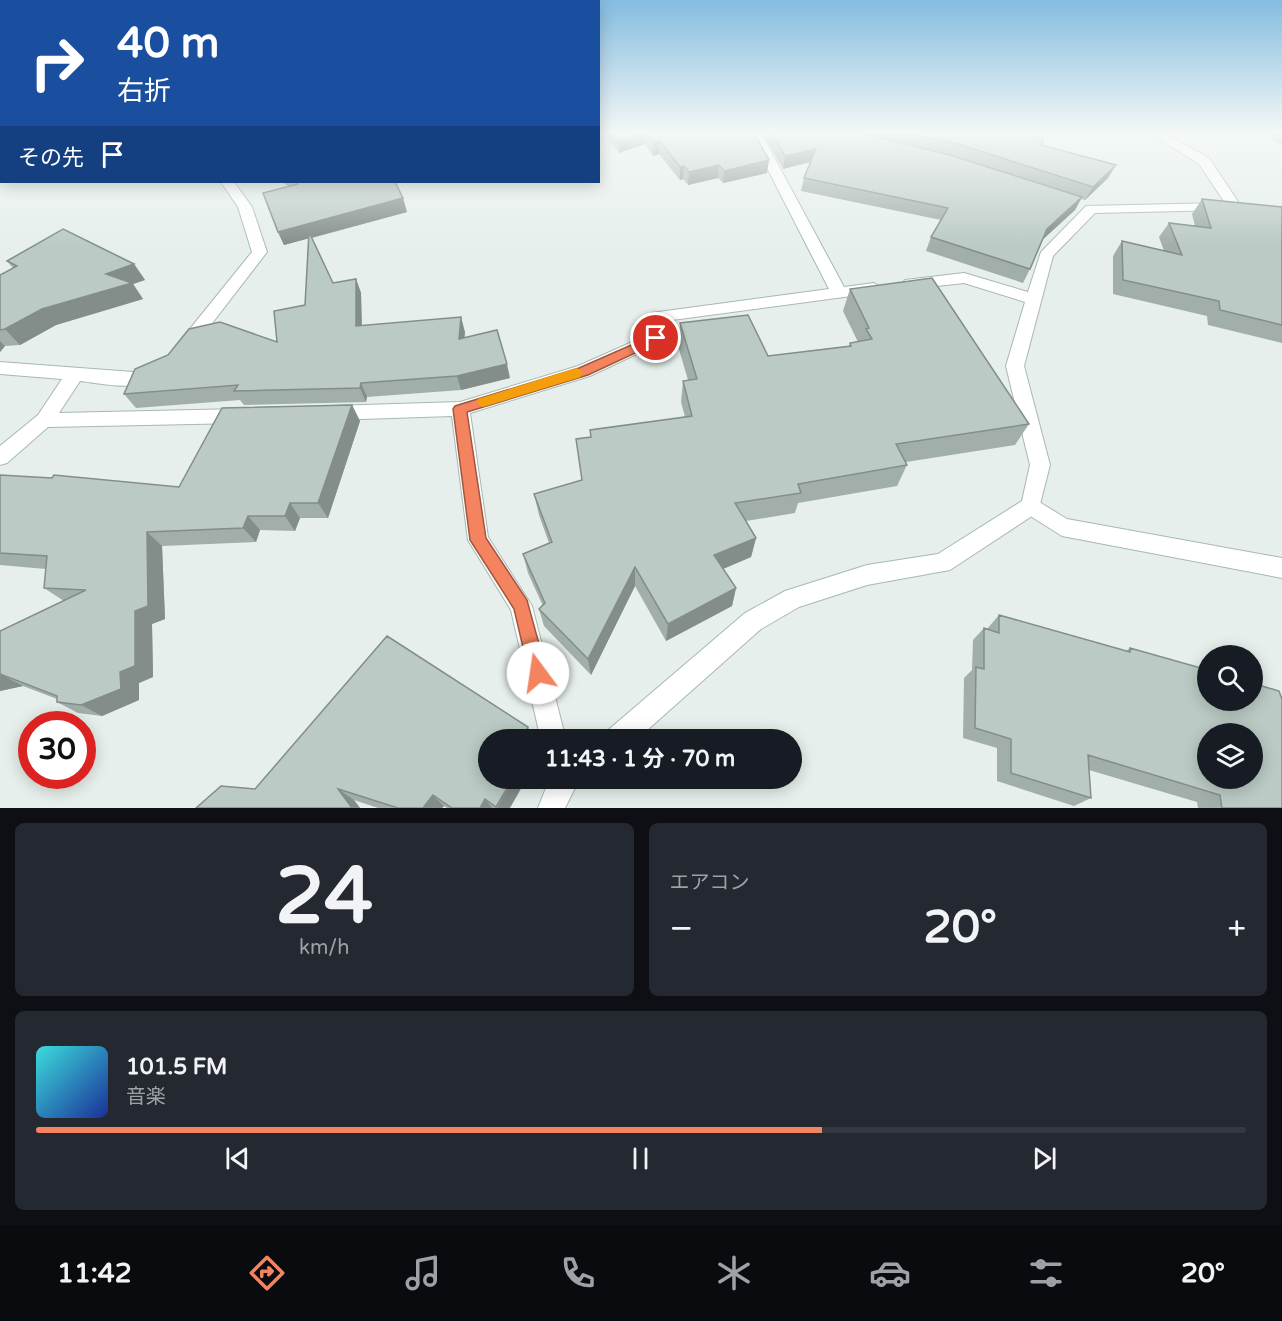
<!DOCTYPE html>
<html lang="ja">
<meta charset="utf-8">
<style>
body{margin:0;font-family:"Varela Round","Noto Sans JP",sans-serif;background:#242831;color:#f1f3f6;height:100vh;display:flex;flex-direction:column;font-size:22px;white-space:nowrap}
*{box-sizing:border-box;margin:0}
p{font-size:20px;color:#9ea1a6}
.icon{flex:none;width:33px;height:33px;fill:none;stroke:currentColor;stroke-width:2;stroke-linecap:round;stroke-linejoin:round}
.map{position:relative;height:808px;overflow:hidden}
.panel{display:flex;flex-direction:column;gap:15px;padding:15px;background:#0d0f14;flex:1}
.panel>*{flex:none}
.hud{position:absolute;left:0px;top:0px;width:600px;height:183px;box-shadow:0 3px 15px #0003;background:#1a4fa0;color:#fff;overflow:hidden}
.buttons{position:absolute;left:1197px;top:645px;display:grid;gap:12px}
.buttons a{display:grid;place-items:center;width:66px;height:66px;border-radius:50%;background:#171b24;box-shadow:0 3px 15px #0003;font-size:30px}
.speed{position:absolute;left:18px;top:711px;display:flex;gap:12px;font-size:30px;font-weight:700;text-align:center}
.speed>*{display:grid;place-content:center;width:78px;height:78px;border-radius:50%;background:#171b24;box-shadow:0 3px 15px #0003;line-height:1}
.speed .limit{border:9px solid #d22;background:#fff;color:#111}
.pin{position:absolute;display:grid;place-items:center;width:51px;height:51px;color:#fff;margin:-26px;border:3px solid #fff;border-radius:50%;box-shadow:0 2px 6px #0007}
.me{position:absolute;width:66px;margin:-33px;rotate:346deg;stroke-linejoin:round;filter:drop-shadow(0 0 4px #0008)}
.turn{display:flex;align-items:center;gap:21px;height:126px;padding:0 18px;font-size:27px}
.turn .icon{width:78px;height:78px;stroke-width:2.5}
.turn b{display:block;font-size:42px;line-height:51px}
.then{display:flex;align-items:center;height:57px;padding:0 18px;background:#0003;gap:12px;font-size:22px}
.big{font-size:45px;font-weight:700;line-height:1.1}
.panel .tile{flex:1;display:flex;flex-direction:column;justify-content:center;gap:9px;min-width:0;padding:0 21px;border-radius:9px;background:#242831}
.panel .dial{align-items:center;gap:0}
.dial b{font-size:78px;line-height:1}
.song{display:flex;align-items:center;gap:18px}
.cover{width:72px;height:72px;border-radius:9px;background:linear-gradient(135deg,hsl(180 70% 55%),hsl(230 70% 35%))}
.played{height:6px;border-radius:3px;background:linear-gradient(90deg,#f4845f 65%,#363941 65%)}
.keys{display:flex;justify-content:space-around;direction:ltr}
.heat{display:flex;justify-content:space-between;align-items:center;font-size:33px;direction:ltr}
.panel .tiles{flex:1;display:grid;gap:15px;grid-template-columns:1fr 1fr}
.tile:last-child{grid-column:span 2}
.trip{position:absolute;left:478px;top:729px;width:324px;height:60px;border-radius:30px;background:#171b24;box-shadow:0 3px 15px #0003;font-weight:700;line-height:60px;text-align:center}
.tab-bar{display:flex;height:96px;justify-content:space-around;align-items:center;background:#090b0e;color:#9ea1a6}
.tab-bar .icon{width:42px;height:42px}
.tab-bar .current{color:#f4845f}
.tab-bar b{font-size:27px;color:#f1f3f6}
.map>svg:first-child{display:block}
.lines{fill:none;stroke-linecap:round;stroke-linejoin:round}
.lane-casing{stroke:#a8b8b2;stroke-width:2}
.street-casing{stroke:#a8b8b2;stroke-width:2}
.lane{fill:#fff;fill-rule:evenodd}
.street{fill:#fff;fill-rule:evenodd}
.wall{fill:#a1aea9}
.shaded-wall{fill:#838d89}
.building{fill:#bbcac4;stroke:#838d89;stroke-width:1.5;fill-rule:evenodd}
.route{fill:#f4845f;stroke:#9f563e;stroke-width:1.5}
.slow{fill:#f59e0b}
</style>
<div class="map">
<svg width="1282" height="808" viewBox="0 0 1282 808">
<rect width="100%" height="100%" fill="#e6efeb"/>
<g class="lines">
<g class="lane-casing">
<path id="lane" d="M1031,497L1067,519L1282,558V578L1062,536L1024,512L1021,506L1024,500Z"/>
</g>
<g class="street-casing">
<path id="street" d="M749,133H761L844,287L874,283L882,288L874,293L665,321L662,342L590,376L470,413L488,537L532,606L566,740H541L511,610L468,540L452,416L331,420L325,418L322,413L325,408L331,406L460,402L578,366L648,335L651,313L829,289Z
M1150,133H1164L1209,158L1241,206L1239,209H1229L1199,164Z
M0,137H2V145H0Z
M221,182H234L252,207L267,252L193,348L187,350L179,344L181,340L252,252L238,207Z
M1220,203L1225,204V210L1095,213L1053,256L1024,366L1050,465L1038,512L950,570L867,585L799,607L761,629L636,740H604L607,731L745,613L785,591L867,565L938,554L1022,501L1030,465L1006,366L1025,302L964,283L910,289L902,284L905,280L964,273L1028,292L1041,252L1086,206Z
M0,362L133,372L152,365L158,366L161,371C147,395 101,383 80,381L59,413L241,409L247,411L250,416L247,421L241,423L48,427L7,463L0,465V446L38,415L62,379L0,374Z
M550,778H576L577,784L565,808H538Z"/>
</g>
<use href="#lane" class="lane"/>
<use href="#street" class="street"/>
</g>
<path class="wall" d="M604,133H754L767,173L723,183L718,178L688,185L683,179L680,180L659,154L653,156L645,144L619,153Z
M762,133H1024L1041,145L1108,178L1085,200L1081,199L1075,210L1042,240L1030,269L1023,283L926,251L931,237L941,220L801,191L804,178L811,162L783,169Z
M1266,133H1282V146Z
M282,182H395L407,212L312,238L333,283L356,279L361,293L362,325L465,332L464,338L510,378L461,390L367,397L366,402L244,405L240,400L136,408L124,394L277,342L305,305L309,238L284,245L278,232L288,186Z
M1202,199L1282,207V343L1208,325L1207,316L1113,294V256L1122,241L1164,251L1159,237L1169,223L1195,226L1192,214Z
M7,261L134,264L145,280L133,284L143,299L56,325L20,345L5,346L0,352V275L13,268Z
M850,289L1029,424L1015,445L906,462L907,465L897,486L798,503L795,513L746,521L756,538L751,557L723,569L736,588L732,606L666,641L635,586L591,675L544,626L539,609L543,606L528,573L523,554L549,543L539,515L534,494L582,480L576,439L591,437L590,430L685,417L681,402L683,381L688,380L678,346L680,323L768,356L849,346L850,343L858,342L843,311Z
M352,405L360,421L328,518H300L295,531L260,530L256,542L162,546L165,619L152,624L153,677L139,683V700L102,716L78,713L57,702V699L23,686L0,691V631L64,601L44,588L46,569L0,565V475L179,487Z
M999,615L1126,651L1130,648L1282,808H1198L1197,802L1089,770L1091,798L1074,806L997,781V748L963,738L964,678L972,670L973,640L984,628L987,629Z
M489,740L510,808H447L444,806L442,808H378L354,800L360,808H196L255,789Z"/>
<path class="shaded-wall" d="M641,133H645V144L619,153L618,141Z
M660,141L659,154L653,156L654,143Z
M816,149L813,161L783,169L785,156Z
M769,160L767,173L723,183L724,171Z
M719,165L718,178L688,185L689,172Z
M1116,165L1108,178L1085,200L1093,187Z
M684,166L683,179L680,180V167Z
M1082,197L1075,210L1040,242L1047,229Z
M403,198L407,212L284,245L278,232Z
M134,264L145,280L133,284L143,299L56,325L20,345L5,329L106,274Z
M356,279L361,293L362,340L356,326Z
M461,317L465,332L463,353L459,339Z
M0,341L5,346L0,352Z
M507,364L510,378L461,390L457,376Z
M361,383L367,397L366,402L360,388Z
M352,405L360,421L328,518L318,503Z
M290,503L300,518L295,531L285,516Z
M248,516L260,530L256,542L243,528Z
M147,532L162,546L165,619L152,624L153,677L139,683V700L102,716L81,705L120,672L135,611Z
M756,538L751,557L711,574L714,555Z
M635,567V586L591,675L588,659Z
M736,588L732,606L666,641L668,624Z
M0,674L23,686L0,691Z
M528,727L533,740H521Z
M513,778H527L510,808H497Z
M338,789L354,800L360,808H352Z
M433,795L444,806L442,808H423Z
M485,799L492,808H480Z"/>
<path class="building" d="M613,133H641L618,141Z
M646,133H754L769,160L724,171L719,165L689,172L684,166L680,167L660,141L654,143Z
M771,133H860L950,155L1082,197L1047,229L1030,269L931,237L948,208L804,178L816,149L785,156Z
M910,133H1024L1044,138L1041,145L1116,165L1093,187L961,145Z
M295,182H395L403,198L278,232L263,193L298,184Z
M1202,199L1282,207V325L1220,310L1219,301L1123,280L1122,241L1182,255L1169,223L1211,228Z
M63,229L134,264L106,274L132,283L42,309L5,329L0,330V275L17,266L7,261Z
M309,232L333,283L356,279V326L461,317L459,339L497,330L507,364L457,376L361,383L360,388L234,391L238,385L124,394L135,369L168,355L189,329L220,322L277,342L274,311L305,305Z
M932,278L1029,424L896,444L907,465L798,484L801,493L735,503L756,538L714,555L736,588L668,624L635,567L588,659L539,609L545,603L523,554L552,542L534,494L582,480L576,439L591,437L590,430L692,416L683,381L697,379L680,323L748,315L768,356L851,346L850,343L872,339L866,329L869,328L850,289Z
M352,405L318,503H290L285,516H248L243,528L147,532L148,606L135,611V666L120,672L121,689L81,705L57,702V696L0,674V631L86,590L44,588L47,556L0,553V475L52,478L54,475L179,487L222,408Z
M999,615L1130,652V648L1208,670V700H1252V683L1279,691L1282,699V808H1222L1220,795L1088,755L1091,798L1011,773V739L975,728L976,667L984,669V628L999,633ZM1208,734H1252V778H1208Z
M387,636L528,727L521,740H489V778H513L496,807L485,799L480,808H452L433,795L423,808H398L338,789L352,808H196L221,786L255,789Z"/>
<linearGradient id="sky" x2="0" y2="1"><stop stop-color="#84bce0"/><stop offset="0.54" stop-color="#f4f8f6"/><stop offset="1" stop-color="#f4f8f6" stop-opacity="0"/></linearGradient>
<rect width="1282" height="246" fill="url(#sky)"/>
<path class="route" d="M656,334L663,338L661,341L588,375L467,412L486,538L527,600L547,673L544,679L538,682L531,679L529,673L514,609L470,540L453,409L455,406L579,368Z"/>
<path class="slow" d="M576,368L581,370V377L483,407L476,402L478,399Z"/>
</svg>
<div class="buttons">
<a><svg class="icon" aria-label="search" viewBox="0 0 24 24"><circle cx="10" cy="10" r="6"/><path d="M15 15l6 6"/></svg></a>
<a><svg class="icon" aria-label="layers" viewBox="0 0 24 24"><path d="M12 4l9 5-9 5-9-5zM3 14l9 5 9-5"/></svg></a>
</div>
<div class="speed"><div class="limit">30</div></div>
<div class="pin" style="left:656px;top:338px;background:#d93025"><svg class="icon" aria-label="arrive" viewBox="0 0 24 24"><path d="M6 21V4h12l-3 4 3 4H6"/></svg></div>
<svg class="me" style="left:538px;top:673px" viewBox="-20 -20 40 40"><circle r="19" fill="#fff"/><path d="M0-13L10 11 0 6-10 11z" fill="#f4845f"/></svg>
<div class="trip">11:43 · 1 分 · 70 m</div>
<div class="hud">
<div class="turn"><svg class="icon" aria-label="right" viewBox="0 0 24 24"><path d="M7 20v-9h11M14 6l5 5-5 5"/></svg><div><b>40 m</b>右折</div></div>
<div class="then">その先<svg class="icon" aria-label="arrive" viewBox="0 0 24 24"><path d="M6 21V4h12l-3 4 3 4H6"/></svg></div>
</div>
</div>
<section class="panel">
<div class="tiles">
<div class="tile dial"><b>24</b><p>km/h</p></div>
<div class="tile"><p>エアコン</p>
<div class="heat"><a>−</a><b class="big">20°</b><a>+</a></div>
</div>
<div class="tile">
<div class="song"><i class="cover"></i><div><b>101.5 FM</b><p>音楽</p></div></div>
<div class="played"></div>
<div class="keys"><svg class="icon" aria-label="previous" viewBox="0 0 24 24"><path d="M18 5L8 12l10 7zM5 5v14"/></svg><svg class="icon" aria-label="pause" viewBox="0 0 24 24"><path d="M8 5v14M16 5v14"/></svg><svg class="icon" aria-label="next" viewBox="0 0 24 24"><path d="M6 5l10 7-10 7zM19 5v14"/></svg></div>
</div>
</div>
</section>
<nav class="tab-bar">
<b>11:42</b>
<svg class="icon current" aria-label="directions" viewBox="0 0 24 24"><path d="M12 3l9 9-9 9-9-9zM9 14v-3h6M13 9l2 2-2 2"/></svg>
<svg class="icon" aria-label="music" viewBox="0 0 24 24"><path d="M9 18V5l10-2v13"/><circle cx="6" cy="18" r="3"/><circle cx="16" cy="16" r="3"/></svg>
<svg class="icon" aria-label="phone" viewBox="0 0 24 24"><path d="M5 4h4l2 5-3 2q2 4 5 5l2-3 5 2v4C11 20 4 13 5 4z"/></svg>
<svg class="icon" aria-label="climate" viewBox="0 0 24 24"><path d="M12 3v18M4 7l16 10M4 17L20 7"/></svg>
<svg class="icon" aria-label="car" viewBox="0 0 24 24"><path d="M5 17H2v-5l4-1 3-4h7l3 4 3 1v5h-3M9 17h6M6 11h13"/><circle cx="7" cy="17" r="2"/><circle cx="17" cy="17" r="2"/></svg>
<svg class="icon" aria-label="filters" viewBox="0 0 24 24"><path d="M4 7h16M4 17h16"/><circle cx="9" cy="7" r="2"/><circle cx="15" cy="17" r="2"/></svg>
<b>20°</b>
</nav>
